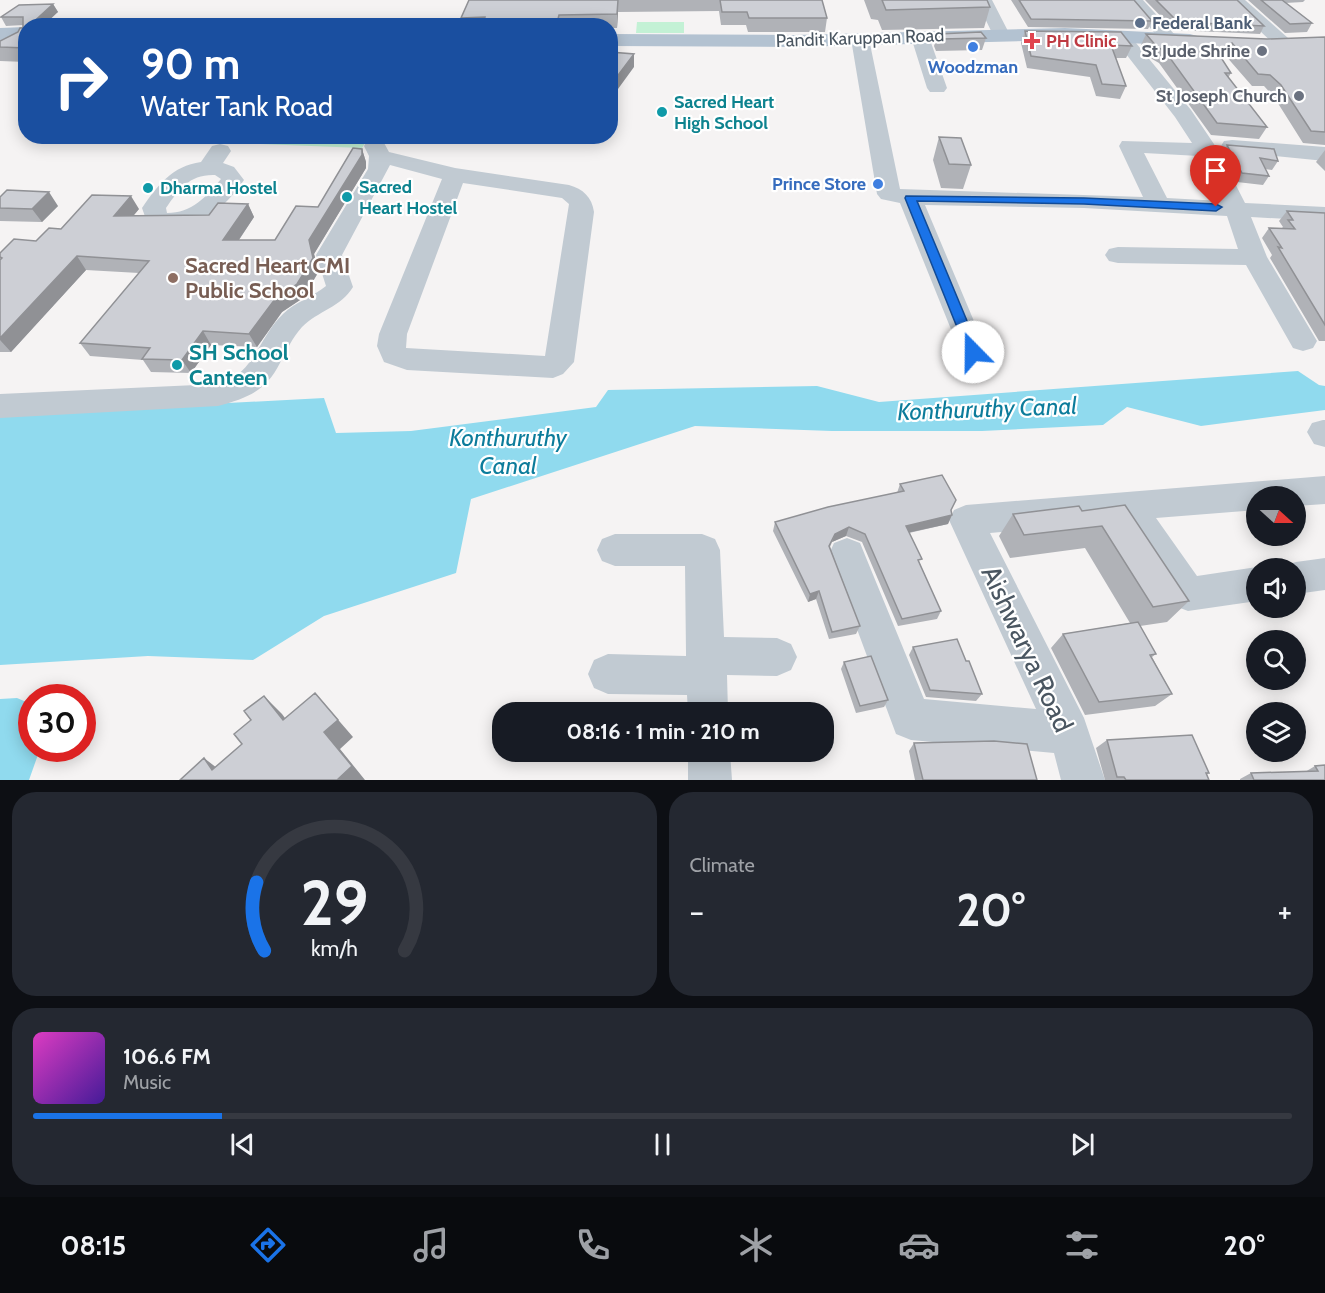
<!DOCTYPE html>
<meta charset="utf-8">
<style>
body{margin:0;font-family:Cabin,sans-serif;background:#242831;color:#f1f3f6;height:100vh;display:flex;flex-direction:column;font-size:22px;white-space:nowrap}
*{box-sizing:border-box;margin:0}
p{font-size:20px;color:#9ea1a6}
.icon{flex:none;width:33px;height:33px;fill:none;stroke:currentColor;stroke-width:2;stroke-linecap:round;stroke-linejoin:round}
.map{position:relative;height:780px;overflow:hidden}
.panel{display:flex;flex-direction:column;gap:12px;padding:12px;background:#0d0f14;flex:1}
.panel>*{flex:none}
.hud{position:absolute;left:18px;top:18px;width:600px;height:126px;border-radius:24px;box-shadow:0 3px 15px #0003;background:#1a4fa0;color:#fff;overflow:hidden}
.needle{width:39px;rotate:111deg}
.controls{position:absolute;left:1246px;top:486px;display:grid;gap:12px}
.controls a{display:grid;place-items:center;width:60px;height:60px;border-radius:50%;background:#171b24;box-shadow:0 3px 15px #0003;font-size:30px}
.speed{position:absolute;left:18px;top:684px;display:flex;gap:12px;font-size:30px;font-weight:700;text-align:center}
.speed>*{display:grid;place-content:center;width:78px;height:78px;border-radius:50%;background:#171b24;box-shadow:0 3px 15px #0003;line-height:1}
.speed .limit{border:9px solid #d22;background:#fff;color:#111}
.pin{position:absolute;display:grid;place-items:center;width:51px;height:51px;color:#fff;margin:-62px -26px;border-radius:50% 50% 50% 0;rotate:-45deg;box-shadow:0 0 6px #0007}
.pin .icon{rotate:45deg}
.me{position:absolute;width:66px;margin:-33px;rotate:338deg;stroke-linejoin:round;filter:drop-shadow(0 0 4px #0008)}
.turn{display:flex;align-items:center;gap:21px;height:126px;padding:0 24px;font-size:27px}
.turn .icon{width:78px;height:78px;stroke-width:2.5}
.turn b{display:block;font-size:42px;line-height:51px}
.big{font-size:45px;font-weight:700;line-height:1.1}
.panel .tile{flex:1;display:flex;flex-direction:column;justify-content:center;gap:9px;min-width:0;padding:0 21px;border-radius:24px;background:#242831}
.panel .dial{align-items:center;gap:0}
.dial svg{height:156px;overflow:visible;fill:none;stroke:#363941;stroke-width:7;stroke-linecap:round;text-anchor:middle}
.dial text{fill:#f1f3f6;stroke:none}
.song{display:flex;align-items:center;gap:18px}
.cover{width:72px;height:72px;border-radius:9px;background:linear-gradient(135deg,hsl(310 70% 55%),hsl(260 70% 35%))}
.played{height:6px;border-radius:3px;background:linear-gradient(90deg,#1a73e8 15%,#363941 15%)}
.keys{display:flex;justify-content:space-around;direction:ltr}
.heat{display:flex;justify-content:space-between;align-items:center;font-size:33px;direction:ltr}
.panel .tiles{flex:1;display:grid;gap:12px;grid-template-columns:1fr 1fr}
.tile:last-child{grid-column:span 2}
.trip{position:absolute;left:492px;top:702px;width:342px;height:60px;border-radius:24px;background:#171b24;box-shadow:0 3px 15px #0003;font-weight:700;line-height:60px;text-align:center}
.dock{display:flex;height:96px;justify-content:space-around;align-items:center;background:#090b0e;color:#9ea1a6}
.dock .icon{width:42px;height:42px}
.dock .current{color:#1a73e8}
.dock b{font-size:27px;color:#f1f3f6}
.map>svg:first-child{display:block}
.green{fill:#c3f1d5}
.water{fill:#90daee}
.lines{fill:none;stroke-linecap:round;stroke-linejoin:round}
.minor{fill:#c1cad2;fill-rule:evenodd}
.major{fill:#b3c2d1;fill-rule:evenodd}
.wall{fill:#b0b2b7}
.shaded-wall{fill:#909195}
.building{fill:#cdcfd5;stroke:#909195;stroke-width:1.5}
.route{fill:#1a73e8;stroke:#114b97;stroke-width:1.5}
.service-dot{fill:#5c6f8a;stroke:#fff;stroke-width:2}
.health-dot{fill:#e0444e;stroke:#fff;stroke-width:2}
.shop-dot{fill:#3f7fe0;stroke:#fff;stroke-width:2}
.worship-dot{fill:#6b7280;stroke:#fff;stroke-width:2}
.culture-dot{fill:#0f9aa8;stroke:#fff;stroke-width:2}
.education-dot{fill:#8d6e63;stroke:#fff;stroke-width:2}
.labels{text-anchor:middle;stroke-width:4.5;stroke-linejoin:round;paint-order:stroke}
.far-service-label{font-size:18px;font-weight:bold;fill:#4e5e75;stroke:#fff;text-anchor:start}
.far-street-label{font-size:18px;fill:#4a5661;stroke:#fff}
.far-health-label{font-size:18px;font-weight:bold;fill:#be3a42;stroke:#fff;text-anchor:start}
.far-worship-label{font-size:18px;font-weight:bold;fill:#5b616d;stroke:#fff;text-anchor:end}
.far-shop-label{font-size:18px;font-weight:bold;fill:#366cbe;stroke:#fff}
.far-culture-label{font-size:18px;font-weight:bold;fill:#0d838f;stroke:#fff;text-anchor:start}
.education-label{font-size:22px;font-weight:bold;fill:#785e54;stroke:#fff;text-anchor:start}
.culture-label{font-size:22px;font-weight:bold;fill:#0d838f;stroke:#fff;text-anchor:start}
.water-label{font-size:24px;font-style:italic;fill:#0c7c9b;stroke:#fff}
.near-street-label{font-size:27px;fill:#4a5661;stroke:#fff}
</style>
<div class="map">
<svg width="1325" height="780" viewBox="0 0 1325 780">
<rect width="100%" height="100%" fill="#f5f3f3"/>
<path class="green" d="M637,22H684V33H636Z
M85,137L86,136L369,137L362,148Z"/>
<path class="water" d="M1298,371L1319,385L1325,386V410L1201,426L1127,407L1103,425L982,431H832L695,426L471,499L456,573L324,616L253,660L148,656L0,665V415L324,398L336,433L411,431L596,407L608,390L817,386L879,402Z
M17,698L31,704L32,748L40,749L29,780H0V699Z"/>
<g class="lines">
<path class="minor" d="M976,0H992L1010,35L1007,39H995Z
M1126,0H1143L1175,35L1178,39L1175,43H1163Z
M1227,0H1245L1288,38L1291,42L1288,46H1276Z
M1121,31L1127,32L1191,110L1218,150L1245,203L1325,207V221L1251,217L1267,257L1317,341L1313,348L1303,351L1293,348L1246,265L1118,263L1109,261L1105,255L1109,249L1118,247L1238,249L1227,216L1084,208L925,205L987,352L983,359L973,362L963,359L900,203L881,199L877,194L851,39L860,34L869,39L900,189L1143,197L1119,146L1122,141L1192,143L1175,117L1112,36ZM1144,153L1199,156L1221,201L1167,198Z
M920,32L929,37L947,88L944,92H930L927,88L911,37Z
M375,140L383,141L389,152L455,168L569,185C583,189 592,197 594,212L574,362L563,374L553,378L407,370L384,362L377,346L379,334L442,179L390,165L342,255L353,287C341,307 318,311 302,327C292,338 287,350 280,363C266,391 247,398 218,406L0,418V394L218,384C255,374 258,338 283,314C295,302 313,297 326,286L316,255L368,169L369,156L364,146L367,141ZM463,183L562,198L569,204L545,356L406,348L407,334Z
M1232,140L1325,147V161L1224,151L1221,146L1224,141Z
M220,144L228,146L231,151L223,163L234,167L244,180C222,213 190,235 148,225L142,208C158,185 172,166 201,162L212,146ZM215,175L221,179C206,197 192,213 167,213L166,208C179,189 190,174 215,175Z
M1323,420H1325V447L1314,444L1307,432L1312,423Z
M1325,476V504L1296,506V496H1257V510L1156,518L1197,576L1257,567L1260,568H1257V601L1188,611L1175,606L1119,522L990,533L1084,718L1105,780H1061L1054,753L911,740L896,734L829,554L834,543L847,538L860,543L924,699L1036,709L949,520L954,510L966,505Z
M615,534H702L715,539L720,550L724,637L777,638L791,644L797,657L791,670L777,676L727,675L728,712H688L687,695L608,694L594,688L588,674L594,660L608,654L686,656V653L685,566H615L602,561L597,550L602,539Z
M1325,558V590L1296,594V568H1282L1283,566L1296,562Z
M688,752H730L732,780H688Z"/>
<path class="major" d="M26,27V39L0,40V28Z
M1065,28L1190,34L1197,36L1200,40L1197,44L1190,46L1065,40L794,47L610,46V34L794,35Z"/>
</g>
<path class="wall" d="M469,0H822L827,18L825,32H748L746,25H721L719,11L618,12L617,28H610V26H462L461,18Z
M864,0H987L990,7L984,28L882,30L878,20L871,19Z
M1011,0H1134L1152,21L1148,29L1028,27Z
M1145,0H1237L1264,26L1260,34L1174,30Z
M1248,0H1305L1303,2L1285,3L1312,23L1307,32L1285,33Z
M53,4L58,12L26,26V62L0,61V41L18,32L23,28V25L6,26L1,17Z
M1025,31L1132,46L1126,58H1116L1126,86L1120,99L1096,96L1090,77L1027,68L1021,43Z
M938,34L986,38L982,50L936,51L934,46Z
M1146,34L1267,39L1325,37V145L1303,143L1274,97L1264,86H1252L1225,55L1221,58L1231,73L1228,78L1267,127L1259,139L1211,135L1159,63L1152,59L1141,45Z
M939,137L971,165L963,189L941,188L933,160Z
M1227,145L1278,161L1272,170L1265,169L1269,176L1263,185L1237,182L1222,154Z
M362,149L366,162V168L314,254L319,271L303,298L282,312L257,347L211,345L191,373L151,372L143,360L90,356L80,343L139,273L86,270L11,352H0V253L36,241L61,229L139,209L134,215H209L248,204L254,217L239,240H275L318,207Z
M1325,150V171L1316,162Z
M0,197L58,206L42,222L0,221Z
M1287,211L1325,213V341H1319L1270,258L1272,255L1262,238L1269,228H1282L1283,227L1279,221Z
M900,484L951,511L948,524L909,533L920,564L941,611L937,619L898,626L862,542L846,536L832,542L830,547L860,626L856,634L829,639L816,599L808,602L773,531L775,522L897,493Z
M1125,505L1189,601L1167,622L1140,626L1156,654L1152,657L1172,694L1155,706L1085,715L1051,648L1063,634L1130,623L1085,548L1010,558L999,536L1013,514L1082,511Z
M913,647L982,694L976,701L926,697L909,655Z
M844,662L888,700L884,707L856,713L841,669Z
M1107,740L1209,773L1207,774L1209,780H1105L1096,748Z
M914,743L1037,780H915L909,751Z
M1315,766L1325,780H1240V779L1251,773L1305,772Z"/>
<path class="shaded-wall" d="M618,0V12L617,28V14Z
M53,4L58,12L43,26H29Z
M1232,43L1225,55L1212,65L1218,53Z
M634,54V67L610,100V86Z
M362,149L366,162V168L314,254L319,271L303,298L282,312L257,347L249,334L309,240Z
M49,192L58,206L42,222L32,209Z
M131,196L139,209L122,229L114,216Z
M248,204L254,217L230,253L223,240Z
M77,256L86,270L11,352L0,340V338Z
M203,331L211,345L191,373L182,360Z
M952,515L948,524L902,534L906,526Z
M849,527L846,536L832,542L827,555L835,534Z
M819,591L816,599L808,602L810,594Z
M315,693L353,737L340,749L365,780H337L324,732Z
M264,696L282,714L300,738L283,720Z
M204,758L226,775L212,770Z"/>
<path class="building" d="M469,0H618L617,14L559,15L558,19L484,22L485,17L461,18Z
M720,0H822L827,18H749L747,12H722Z
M882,0H987L990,7L886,10Z
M1019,0H1134L1152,21L1031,19Z
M1156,0H1237L1264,26L1178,22Z
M1261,0H1282L1312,23L1290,24Z
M53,4L29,26H26V28H23V17H1L19,5Z
M20,28H26V48L0,47V41L18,32Z
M1025,31L1121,32L1132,46L1111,45L1126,86L1102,84L1096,65L1031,56Z
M981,32L986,38L940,39L938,34Z
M1146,34L1267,39L1325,37V132L1311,131L1281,85L1270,75L1258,74L1232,43L1218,53L1231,73H1225L1267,127L1217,123L1165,51L1157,47Z
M610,52L634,54L610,86Z
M939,137L961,138L971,165L949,164Z
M1227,145L1274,149L1278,161L1260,158L1269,176L1242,173Z
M353,148L362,149V155L309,240L313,258L297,284L275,299L249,334L203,331L182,360L142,359L150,348L80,343L149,261L77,256L0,338V260L2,258L0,257V253L14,239L36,241L49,228L61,229L92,195L131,196L114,216L209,215L218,203L248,204L223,240H275L296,206L318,207Z
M7,190L49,192L32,209L0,208V197Z
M1287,211L1325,213V325L1278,247L1282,248L1269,228L1295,229L1288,220H1293Z
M942,475L956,500L951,510L952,515L906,526L922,559L918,560L941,611L902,619L865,534L849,527L835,534L829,546L860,626L832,632L819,591L810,594L775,522L828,507L904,491L900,484Z
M1125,505L1189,601L1153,607L1102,526L1024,535L1013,514L1079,506L1082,511Z
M1138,622L1156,654L1150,655L1172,694L1099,702L1063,634Z
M957,639L966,661H969L982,694L930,690L913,647Z
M871,656L888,700L860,706L844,662Z
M315,693L338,720L324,732L352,766L337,780H180L204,758L212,770L242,744L234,734L251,720L244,711L264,696L283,720Z
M1192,735L1209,773H1206L1209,780H1126L1124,777H1117L1107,740Z
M994,741L1027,744L1037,780H923L914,743Z
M1325,765V780H1254L1251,773L1318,771L1315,766Z"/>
<path class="route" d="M906,196L1084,198L1216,204L1222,207L1216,211L1084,204L917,201L980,352L973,357L967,352L905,198Z"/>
<circle class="service-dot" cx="1140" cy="23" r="6"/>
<path class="health-dot" d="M1029 32h6v6h6v6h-6v6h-6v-6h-6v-6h6z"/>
<g class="shop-dot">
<circle cx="973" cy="47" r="6"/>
<circle cx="878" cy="184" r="6"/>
</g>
<g class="worship-dot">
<circle cx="1262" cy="51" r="6"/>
<circle cx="1299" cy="96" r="6"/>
</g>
<g class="culture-dot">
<circle cx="662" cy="112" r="6"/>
<circle cx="148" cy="188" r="6"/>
<circle cx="347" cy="197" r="6"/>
<circle cx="177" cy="365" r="6"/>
</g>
<circle class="education-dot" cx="173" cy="278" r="6"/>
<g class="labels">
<g class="far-service-label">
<text x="1152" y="29">Federal Bank</text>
</g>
<g class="far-street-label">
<text transform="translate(860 38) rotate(-2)" y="6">Pandit Karuppan Road</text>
</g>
<g class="far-health-label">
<text x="1046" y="47">PH Clinic</text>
</g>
<g class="far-worship-label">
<text x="1250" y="57">St Jude Shrine</text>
<text x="1287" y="102">St Joseph Church</text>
</g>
<g class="far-shop-label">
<text x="973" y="73">Woodzman</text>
<text x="866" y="190" text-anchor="end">Prince Store</text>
</g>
<g class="far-culture-label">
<text x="674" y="108">Sacred Heart<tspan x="674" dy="21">High School</tspan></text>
<text x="359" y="193">Sacred<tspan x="359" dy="21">Heart Hostel</tspan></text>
<text x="160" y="194">Dharma Hostel</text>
</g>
<g class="education-label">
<text x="185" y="273">Sacred Heart CMI<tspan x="185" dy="25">Public School</tspan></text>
</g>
<g class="culture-label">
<text x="189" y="360">SH School<tspan x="189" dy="25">Canteen</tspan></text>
</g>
<g class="water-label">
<text transform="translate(987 409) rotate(-2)" y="8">Konthuruthy Canal</text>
<text x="508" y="446">Konthuruthy<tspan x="508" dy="28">Canal</tspan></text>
</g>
<g class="near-street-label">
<text transform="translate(1027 649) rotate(65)" y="9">Aishwarya Road</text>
</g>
</g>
</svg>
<div class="controls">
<a><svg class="needle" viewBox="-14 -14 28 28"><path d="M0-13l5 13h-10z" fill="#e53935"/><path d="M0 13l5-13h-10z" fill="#9ea1a6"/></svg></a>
<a><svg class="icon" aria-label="sound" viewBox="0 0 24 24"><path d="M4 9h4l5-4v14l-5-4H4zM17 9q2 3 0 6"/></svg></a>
<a><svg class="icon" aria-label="search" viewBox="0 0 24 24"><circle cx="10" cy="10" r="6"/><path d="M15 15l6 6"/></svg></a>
<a><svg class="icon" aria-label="layers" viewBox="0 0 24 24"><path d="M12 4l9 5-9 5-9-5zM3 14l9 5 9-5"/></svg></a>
</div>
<div class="speed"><div class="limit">30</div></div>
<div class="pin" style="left:1216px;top:207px;background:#d93025"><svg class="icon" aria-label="arrive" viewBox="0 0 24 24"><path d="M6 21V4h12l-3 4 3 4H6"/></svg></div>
<svg class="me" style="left:973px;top:352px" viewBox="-20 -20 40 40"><circle r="19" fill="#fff"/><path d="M0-13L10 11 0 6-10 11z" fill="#1a73e8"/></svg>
<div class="trip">08:16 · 1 min · 210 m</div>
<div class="hud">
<div class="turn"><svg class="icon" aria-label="right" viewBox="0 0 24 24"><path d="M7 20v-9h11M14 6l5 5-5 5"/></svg><div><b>90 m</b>Water Tank Road</div></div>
</div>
</div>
<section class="panel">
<div class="tiles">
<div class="tile dial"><svg viewBox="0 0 100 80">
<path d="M14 69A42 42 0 1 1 86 69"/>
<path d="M14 69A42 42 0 0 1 10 34" stroke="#1a73e8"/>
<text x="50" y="56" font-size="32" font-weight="700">29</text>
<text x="50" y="72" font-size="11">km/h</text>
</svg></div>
<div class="tile"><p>Climate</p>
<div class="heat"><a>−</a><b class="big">20°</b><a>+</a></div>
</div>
<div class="tile">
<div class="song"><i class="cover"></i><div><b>106.6 FM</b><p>Music</p></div></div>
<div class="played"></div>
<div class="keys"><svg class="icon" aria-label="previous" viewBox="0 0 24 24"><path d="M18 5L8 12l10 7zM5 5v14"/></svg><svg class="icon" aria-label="pause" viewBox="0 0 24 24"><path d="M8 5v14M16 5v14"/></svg><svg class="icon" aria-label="next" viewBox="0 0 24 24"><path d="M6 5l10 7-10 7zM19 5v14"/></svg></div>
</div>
</div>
</section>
<nav class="dock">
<b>08:15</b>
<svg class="icon current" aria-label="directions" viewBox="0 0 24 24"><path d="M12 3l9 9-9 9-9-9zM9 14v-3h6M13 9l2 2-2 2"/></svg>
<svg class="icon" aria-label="music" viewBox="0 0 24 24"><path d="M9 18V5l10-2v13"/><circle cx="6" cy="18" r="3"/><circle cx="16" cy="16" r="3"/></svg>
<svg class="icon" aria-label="phone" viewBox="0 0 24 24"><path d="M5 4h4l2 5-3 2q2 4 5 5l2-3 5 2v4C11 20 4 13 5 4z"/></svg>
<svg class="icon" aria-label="climate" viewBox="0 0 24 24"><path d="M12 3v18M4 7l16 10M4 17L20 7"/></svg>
<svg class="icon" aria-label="car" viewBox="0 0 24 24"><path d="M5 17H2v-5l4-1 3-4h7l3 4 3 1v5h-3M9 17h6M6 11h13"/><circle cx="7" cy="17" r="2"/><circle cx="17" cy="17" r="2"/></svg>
<svg class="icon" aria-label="filters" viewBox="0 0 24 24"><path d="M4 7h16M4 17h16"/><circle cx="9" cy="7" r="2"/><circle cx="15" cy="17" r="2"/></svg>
<b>20°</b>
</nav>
